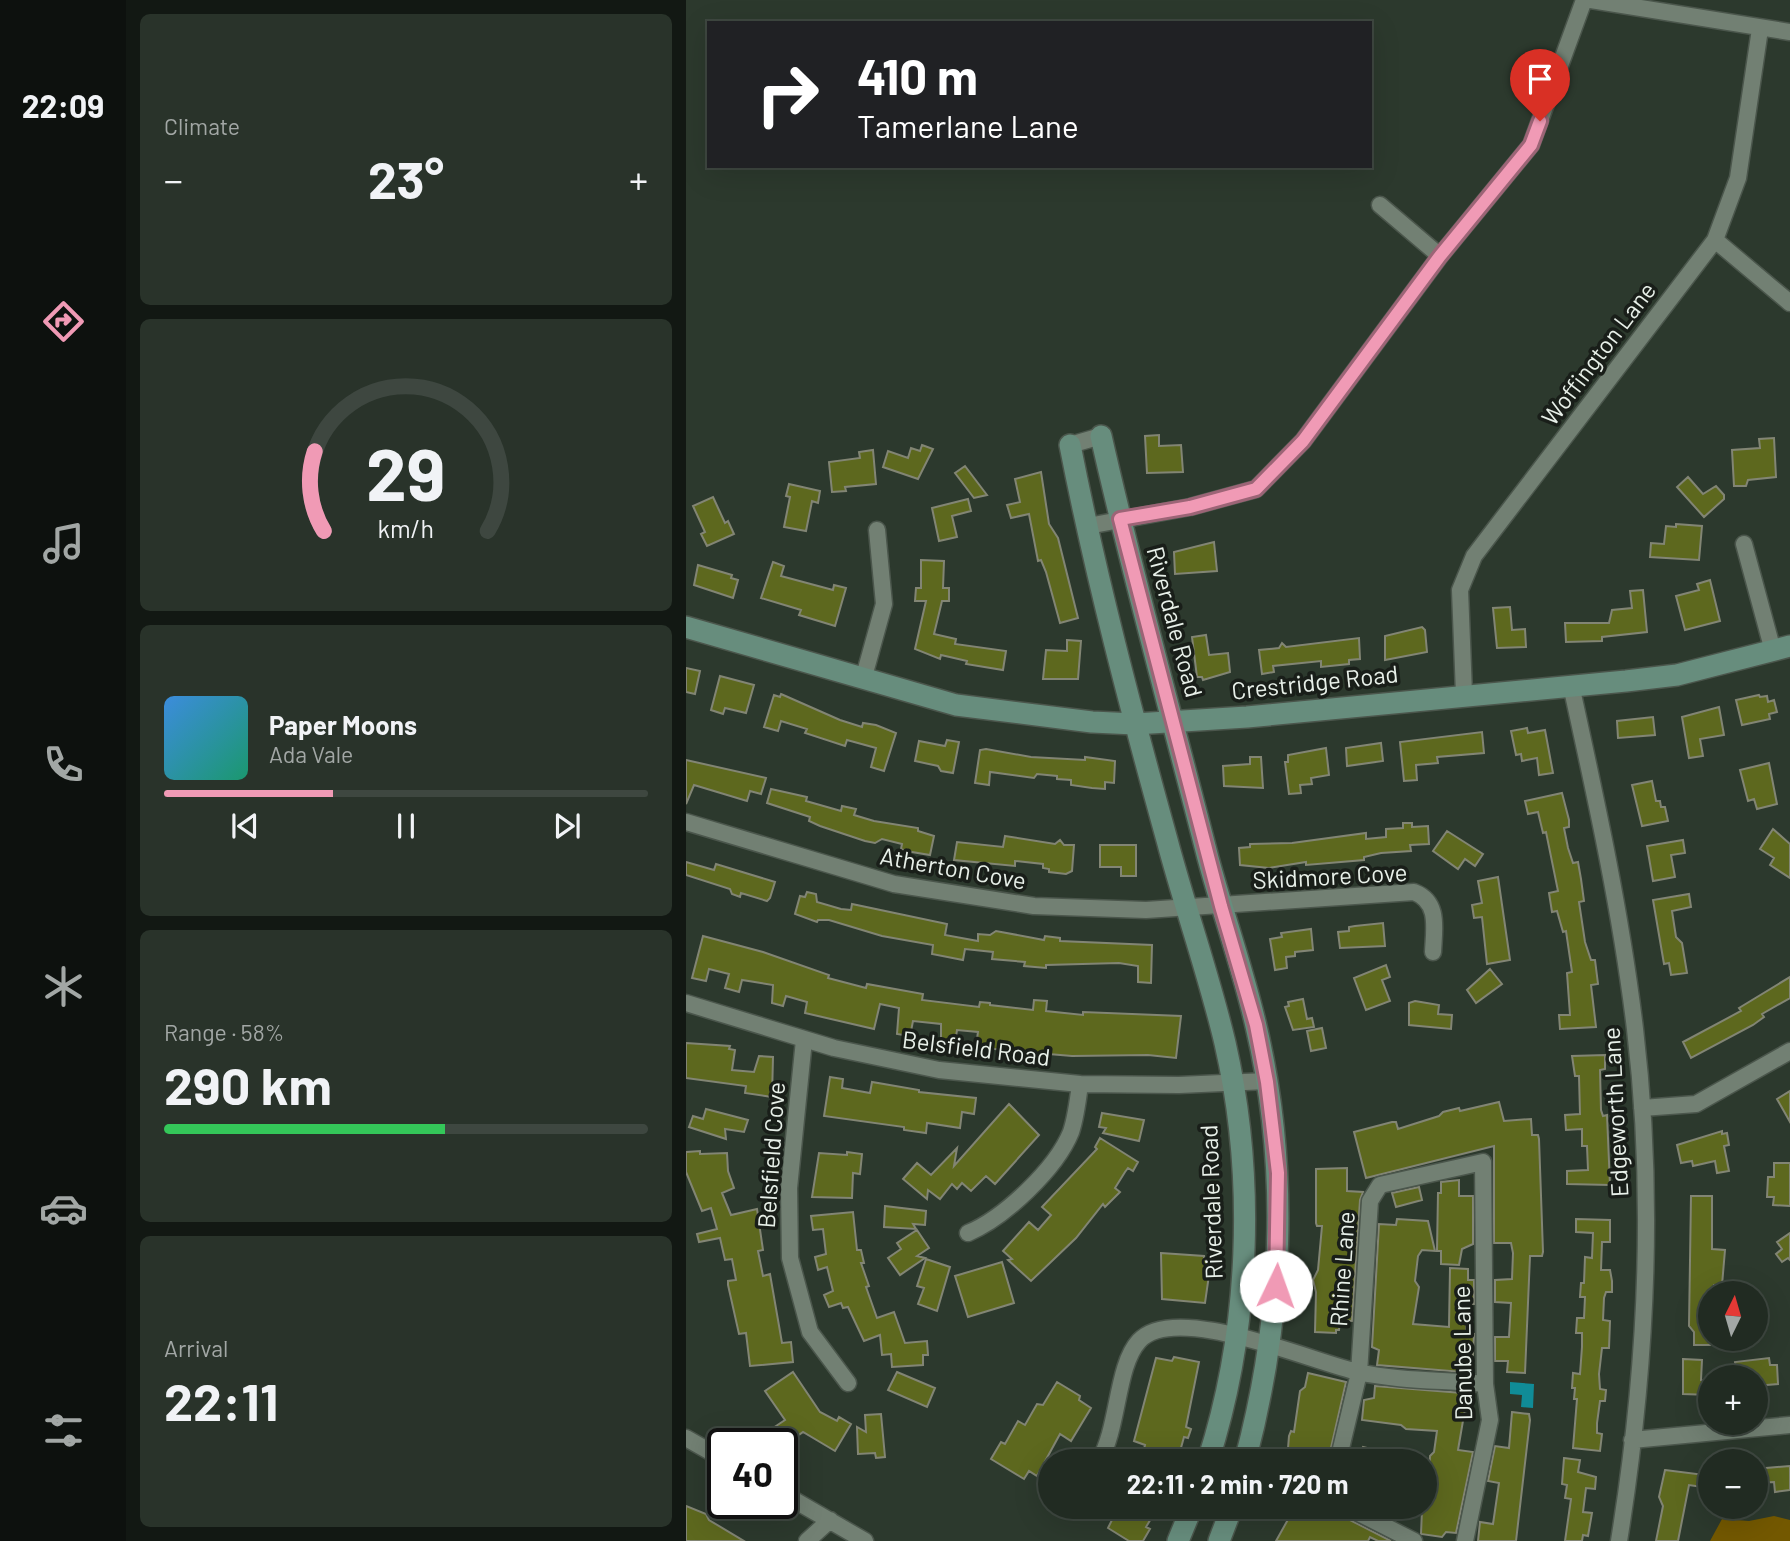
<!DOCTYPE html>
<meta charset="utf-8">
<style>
body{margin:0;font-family:Barlow,sans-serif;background:#29332a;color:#f1f3f6;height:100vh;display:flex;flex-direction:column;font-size:26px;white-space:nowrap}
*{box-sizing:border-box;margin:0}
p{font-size:23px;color:#a2a7a5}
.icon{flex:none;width:38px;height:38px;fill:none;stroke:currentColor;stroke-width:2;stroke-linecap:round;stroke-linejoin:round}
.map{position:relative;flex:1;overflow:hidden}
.sheet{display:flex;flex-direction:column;gap:14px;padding:14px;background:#121813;width:560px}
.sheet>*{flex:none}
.top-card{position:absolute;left:21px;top:21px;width:665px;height:147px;border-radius:0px;box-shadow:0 7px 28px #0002,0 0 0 2px #3e4740;background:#202124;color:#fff;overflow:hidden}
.needle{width:46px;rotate:5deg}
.controls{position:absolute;left:1012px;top:1281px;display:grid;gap:14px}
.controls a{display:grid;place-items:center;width:70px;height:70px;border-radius:50%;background:#212b22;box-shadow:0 7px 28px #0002,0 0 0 2px #3e4740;font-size:35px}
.speed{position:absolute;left:21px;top:1428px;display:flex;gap:14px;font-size:35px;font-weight:700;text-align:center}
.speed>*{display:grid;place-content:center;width:91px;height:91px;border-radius:50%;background:#212b22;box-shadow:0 7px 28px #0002,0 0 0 2px #3e4740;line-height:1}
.speed .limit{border:4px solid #111;border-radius:10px;background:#fff;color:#111}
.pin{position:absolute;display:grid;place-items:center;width:60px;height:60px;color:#fff;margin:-72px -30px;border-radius:50% 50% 50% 0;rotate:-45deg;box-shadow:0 0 7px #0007}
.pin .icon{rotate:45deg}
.me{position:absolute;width:77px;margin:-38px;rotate:3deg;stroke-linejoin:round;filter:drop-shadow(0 0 5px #0008)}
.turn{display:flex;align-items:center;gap:24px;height:147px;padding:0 35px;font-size:32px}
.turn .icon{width:91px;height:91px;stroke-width:2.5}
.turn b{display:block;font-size:49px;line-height:60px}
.big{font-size:52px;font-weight:700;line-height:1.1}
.sheet .widget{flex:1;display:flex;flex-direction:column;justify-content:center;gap:10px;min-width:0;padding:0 24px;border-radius:10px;background:#29332a}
.sheet .dial{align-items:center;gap:0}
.dial svg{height:182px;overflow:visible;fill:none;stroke:#3e4740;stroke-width:7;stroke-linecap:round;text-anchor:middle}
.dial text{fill:#f1f3f6;stroke:none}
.song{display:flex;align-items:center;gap:21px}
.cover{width:84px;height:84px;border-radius:10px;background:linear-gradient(135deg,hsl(210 70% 55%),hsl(160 70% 35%))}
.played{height:7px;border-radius:4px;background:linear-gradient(90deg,#f09ab5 35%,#3e4740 35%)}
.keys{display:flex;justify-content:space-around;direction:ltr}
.heat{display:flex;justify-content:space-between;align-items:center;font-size:38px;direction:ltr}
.charge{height:10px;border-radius:5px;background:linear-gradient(90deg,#34c759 58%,#3e4740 0)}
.trip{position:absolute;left:352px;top:1449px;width:399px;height:70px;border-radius:35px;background:#212b22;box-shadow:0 7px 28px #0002,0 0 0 2px #3e4740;font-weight:700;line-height:70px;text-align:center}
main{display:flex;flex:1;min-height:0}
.tabs{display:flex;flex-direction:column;width:126px;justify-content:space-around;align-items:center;background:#0d110e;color:#a2a7a5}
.tabs .icon{width:49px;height:49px}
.tabs .active{color:#f09ab5}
.tabs b{font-size:32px;color:#f1f3f6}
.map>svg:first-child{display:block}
.forest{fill:#735800}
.water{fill:#108c97}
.building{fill:#5d681e;stroke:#828574;stroke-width:2}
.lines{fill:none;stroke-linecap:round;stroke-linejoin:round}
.street-casing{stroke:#4b564c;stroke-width:19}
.secondary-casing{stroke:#4b564c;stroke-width:24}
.street{stroke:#728073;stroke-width:16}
.secondary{stroke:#678d7d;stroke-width:21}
.route-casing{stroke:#9c6476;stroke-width:18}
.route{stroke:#f09ab5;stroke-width:12}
.labels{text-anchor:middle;stroke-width:7;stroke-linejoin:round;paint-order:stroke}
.street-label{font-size:24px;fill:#e8f0e9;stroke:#191e19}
</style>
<main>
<nav class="tabs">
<b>22:09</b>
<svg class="icon active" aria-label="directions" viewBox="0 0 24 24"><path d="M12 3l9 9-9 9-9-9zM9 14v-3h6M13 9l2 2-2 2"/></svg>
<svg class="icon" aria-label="music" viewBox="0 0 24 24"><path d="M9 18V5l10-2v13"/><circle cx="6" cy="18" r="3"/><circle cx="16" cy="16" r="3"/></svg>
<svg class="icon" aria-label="phone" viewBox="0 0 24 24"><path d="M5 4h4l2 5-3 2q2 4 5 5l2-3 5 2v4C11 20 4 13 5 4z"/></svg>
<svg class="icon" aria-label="climate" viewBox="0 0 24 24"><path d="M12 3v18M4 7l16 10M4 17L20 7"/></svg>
<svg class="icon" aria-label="car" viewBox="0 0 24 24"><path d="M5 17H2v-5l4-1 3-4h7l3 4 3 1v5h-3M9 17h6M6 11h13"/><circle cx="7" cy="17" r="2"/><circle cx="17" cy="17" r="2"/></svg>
<svg class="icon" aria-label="filters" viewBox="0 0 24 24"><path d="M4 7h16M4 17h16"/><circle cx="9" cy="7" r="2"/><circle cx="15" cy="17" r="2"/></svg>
</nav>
<section class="sheet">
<div class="widget"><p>Climate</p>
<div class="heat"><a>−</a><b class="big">23°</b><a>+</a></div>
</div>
<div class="widget dial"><svg viewBox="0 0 100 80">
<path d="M14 69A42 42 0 1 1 86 69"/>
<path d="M14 69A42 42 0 0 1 10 34" stroke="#f09ab5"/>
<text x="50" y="56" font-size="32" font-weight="700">29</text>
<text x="50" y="72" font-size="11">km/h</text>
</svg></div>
<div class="widget">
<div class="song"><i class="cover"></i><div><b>Paper Moons</b><p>Ada Vale</p></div></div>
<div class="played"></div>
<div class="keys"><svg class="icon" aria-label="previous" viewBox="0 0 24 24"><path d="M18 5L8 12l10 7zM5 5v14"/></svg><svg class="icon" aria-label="pause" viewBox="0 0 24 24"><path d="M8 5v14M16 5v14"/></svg><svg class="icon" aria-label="next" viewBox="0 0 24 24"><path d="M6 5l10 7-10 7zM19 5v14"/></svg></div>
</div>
<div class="widget"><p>Range · 58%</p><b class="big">290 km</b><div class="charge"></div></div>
<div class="widget"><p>Arrival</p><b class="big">22:11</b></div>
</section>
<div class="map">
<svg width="1104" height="1541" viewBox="0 0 1104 1541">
<rect width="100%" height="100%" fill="#2c392d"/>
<path class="forest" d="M1088,1516L1104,1520V1541H1024L1036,1519L1063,1521Z"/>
<path class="water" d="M824,1382L848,1384L847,1408L835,1407L836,1395L824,1394Z"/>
<path class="building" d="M473,435V446L495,445L497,472L461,473L459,436Z
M1088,438L1090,477L1062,480L1060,486H1048L1046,450L1074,448L1073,439Z
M236,445L247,449L232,479L197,467L202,451L222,458L225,448L234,451Z
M187,450L190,484L159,487L160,491L146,492L143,462L174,458L173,452Z
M279,466L301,495L288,498L269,473Z
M355,472L363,524L372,538L392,618L374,623L360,572L355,560L352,561L343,514L325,518L321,505L334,502L329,479Z
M1002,477L1017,494L1030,486L1038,495V499L1018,517L991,487Z
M103,484L134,491L132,503L126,501L120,531L98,527L104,497L100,496Z
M27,497L39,523L42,521L48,534L21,546L15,534L19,532L7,506Z
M282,499L285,511L266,516L271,537L253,541L246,508Z
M990,524L1016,526L1013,560L964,557L965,543L978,544L980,526L990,527Z
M528,542L531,571L489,574L488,552Z
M235,560L258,561L257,588H263V601H256L248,634L270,639L269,644L320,651L317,670L280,664L281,661L255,655L254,659L229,649L240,601H229L230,588H235Z
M87,562L98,566L95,576L147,590L148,585L160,588L149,626L113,615L115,610L75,598Z
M12,565L46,575L45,578L52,580L47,598L8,585Z
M1024,580L1034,621L999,630L990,596L1013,590L1011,584Z
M957,590L961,632L916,637V641L880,642L879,623H923L926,610L946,608L944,591Z
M824,607L826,630L839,629L840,647L811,648L807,608Z
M736,627L739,630L741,652L699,660V636Z
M520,635L523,655L542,653L544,672L517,680L516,677H511L506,637Z
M673,638L674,659L663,660V664L635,667V661L587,666L588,672L576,674L573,650L593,648L596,643L600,647Z
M381,640L395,641L392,679H357L360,650L381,651Z
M0,668L14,671L9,694L0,692Z
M34,676L68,685L60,713L39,708L37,714L25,710Z
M95,694L154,720L176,727L177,723L190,725L210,733L198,771L185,767L190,748L161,740L159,746L119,733L121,729L95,721L92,731L78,727L88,695L94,697Z
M1073,695L1074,697L1081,696L1082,702L1088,700L1091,712L1083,714L1084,719L1056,725L1050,700Z
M1033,707L1038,735L1014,739L1017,756L1003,758L996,717Z
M967,717L969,735L932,738L931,721Z
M841,728L842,733L859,730L867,773L853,775L851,758L836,761L835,754L830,755L825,731Z
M796,732L798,753L751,757L752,763L730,765L731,780L718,781L714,742Z
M261,740L273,742L267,773L255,771L252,766L229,761L233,741L259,746Z
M695,743L697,761L661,766L660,748Z
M640,748L643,775L625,778L626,784L614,785L615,793L603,794L599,762H602V755Z
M300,749L345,757L399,760V757L429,761L428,783L419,782V789L406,788L385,785V780L371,779V776L351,774L348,778L304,772L303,785L289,783L294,750Z
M564,757H575L577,788L538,786L537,766L564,764Z
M0,760L80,778L75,794L64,791L61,801L8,785L0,804Z
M1083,763L1091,804L1071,809L1068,799L1062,801L1054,770Z
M966,781L970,801H974L975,807H979L982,821L956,826L946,785Z
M85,789L121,797L120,801L155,811L156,806L170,809L168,815L188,821L232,828V831L248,836L244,855L220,851L215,849L216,844L196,839L189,843L179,841L134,826L123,821L124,817L81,803Z
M876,793L883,820V827L878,828L882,848L887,863L892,862L895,879L898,901L893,902L899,942L905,960H909L912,984L905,985L910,1027L874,1029L873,1015H884L881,973L886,972L880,931L877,932L871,911L866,912L863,893L872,891L860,832L857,833L852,812L842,814L839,801Z
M717,823H726V827L742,826L743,844L724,845L725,851L695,853L678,857V860L620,865V862L583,868L554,865L553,848L564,847V844L606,843L680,833V839L700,837V829L717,828Z
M1087,829L1104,844V878L1084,865L1088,858L1074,849Z
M761,831L797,854L789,866L779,859L772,869L747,851Z
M319,836L369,844L374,840L378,845H388L386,871L380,874L363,872V869L357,868V864L329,861V866L268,860L271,842L317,847Z
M997,840L999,853L985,855L989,877L967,881L961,846Z
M414,845H450V876H435V867H414Z
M0,862L28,870L30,864L89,882L84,898L81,901L55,893L54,897L46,894L44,889L0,875Z
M812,877L824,960L801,964L796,917L788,918L786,905L796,903L792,881Z
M121,892L130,894L131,902L155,909L165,910L166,904L261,924L259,935L292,941V934L304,935L310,931L358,940L359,936L374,938V941L466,945L465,983L452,982V966L433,963L360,965V968L338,966L339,962L306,959L307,952L279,949L277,960L246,954L247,945L196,936L143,920H132L131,922L109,914L114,896L119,897Z
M1003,894L1005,907L986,911L990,937L996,943L1001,973L985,975L983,963L978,964L967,900Z
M697,923L699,946L654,948L652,932L663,931V927L669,926Z
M625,929L627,950L609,952V956L600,957L601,968L589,970L584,939L596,937L595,933Z
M17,936L77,952L143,975L142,978L180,988L181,984L237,994L236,1000L293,1007L294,1002L304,1003V1005L347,1010L348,1000L361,1001L360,1011L397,1015V1012L495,1016L490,1058L462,1055L386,1056L315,1050L290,1046L292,1032L271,1030L269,1043L255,1041V1024L227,1021L224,1036L211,1034L213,1008L194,1004L188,1029L132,1016L119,1013L121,1002L100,996L97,1006L86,1003L87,985L56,980L53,992L39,988L43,974L23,969L20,981L6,978Z
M700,965L704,977L696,980L704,1001L680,1010L668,978Z
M804,969L816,984L790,1003L781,990Z
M1104,977V998L1076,1014L1078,1017L1067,1025L1005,1058L997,1042L1055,1011L1053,1008Z
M617,999L621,1019L626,1018L628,1027L607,1030L599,1007L603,1006L602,1002Z
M729,1001L753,1005L752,1014L766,1015L765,1029L723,1025V1003Z
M636,1028L640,1048L625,1051L621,1031Z
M0,1043L44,1046L43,1049L49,1050L46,1070L68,1072L73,1056L87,1057L86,1097L59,1093L60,1086L0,1078Z
M919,1055V1069L914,1070L915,1110L917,1116L921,1115L924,1185L881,1184V1171L902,1170L901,1146H896V1129L880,1130L879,1115L894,1114L893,1076H889L886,1056Z
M144,1077L157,1079L156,1088L184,1093L186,1082L233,1090V1092L290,1098L288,1114L276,1112L274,1128L241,1123L240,1133L218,1130V1127L138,1116Z
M1104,1091V1122L1091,1099Z
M813,1102L818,1121L845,1119L846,1135H852L853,1139L857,1252L856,1256H844L839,1373L821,1372L822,1361H809V1337H823L825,1303L809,1302V1280L826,1279L827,1253L825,1243H808V1146L680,1178L668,1132L706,1122H710L712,1129L753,1116L757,1112L773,1108L774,1111Z
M323,1104L353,1135L309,1184L300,1176L285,1191L276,1183L271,1189L266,1184L254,1199L242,1190L241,1199L217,1179L231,1163L245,1175L271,1148L268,1166Z
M20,1109L62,1120L58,1132L39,1129L40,1139L3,1127L7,1116L17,1119Z
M416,1113L458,1120L453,1141L417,1133L420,1128L413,1127Z
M1036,1131V1134L1041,1133L1043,1145L1038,1146L1043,1171L1031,1173L1029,1161L1007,1166L1006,1161L995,1163L991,1145Z
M414,1138L452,1162L447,1171L442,1168L439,1172L429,1188L434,1192L419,1207L417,1204L390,1238L345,1281L322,1260L326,1259L317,1251L343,1222L352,1230L365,1215L356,1207L411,1149L409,1147Z
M14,1151V1154L41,1153L42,1171L48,1188L36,1193L45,1215L71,1209L77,1250L72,1251L77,1276L84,1274L96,1343L105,1342L107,1362L64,1366L60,1333L53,1334L42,1285V1281L50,1280L46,1259L39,1260L34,1238L13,1242L11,1234L31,1229L25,1208L16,1211L0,1172V1152Z
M161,1152L176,1154L174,1174L167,1173L166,1198L126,1197L133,1153L161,1155Z
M1088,1163H1104V1206L1087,1205L1088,1197H1081L1082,1177H1088Z
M661,1168V1191L677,1192L674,1200L666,1321L654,1320L653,1330H650V1333L629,1332L630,1292L627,1280L632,1270L636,1226H631L630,1223V1169Z
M773,1180V1196H787V1244L776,1249L773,1265L755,1264V1251H751L752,1193H755V1182Z
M733,1187L736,1200L710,1207L706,1193Z
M1005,1196H1026V1249L1039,1250L1036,1285H1028V1291H1024V1345H1008V1332L1003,1326Z
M199,1206L240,1211L239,1225L227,1224L230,1229L198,1227Z
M167,1212L171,1250H175L178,1263H175L183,1286L180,1287L191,1318L208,1312L219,1343L241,1341L242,1355H237V1365L206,1367L205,1354L196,1355L194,1335L178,1341L162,1307L157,1308L155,1303L143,1307L138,1295L147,1291L141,1267L132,1270L129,1257L140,1254L137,1229L127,1230L125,1216Z
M711,1219L742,1221L749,1251L736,1250L732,1256L729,1281L733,1287L727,1324L763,1327L764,1268L782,1269V1280H788V1304H781L780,1333L788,1334L787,1355L778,1357L777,1372L691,1365L693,1350L686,1347L693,1224L710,1225Z
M890,1219L924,1220V1242H916L915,1270H924L926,1281V1292H920L918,1298L917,1320L924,1321L923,1348H916L913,1374L914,1389L920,1390L919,1401H914L911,1423V1433L916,1434L914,1451L887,1448L891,1399H888L889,1388H886L887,1373L894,1374L896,1347V1333H890L891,1318H898L899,1297H894L895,1283H898L899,1257L906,1258L907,1233L890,1232Z
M231,1230L243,1248L231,1256L239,1258L214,1275L202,1258L215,1249L211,1243Z
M1104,1233V1260L1102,1258L1096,1262L1090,1254L1096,1249L1091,1242Z
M475,1253L518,1256V1260L525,1261L519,1303L476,1299Z
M240,1259L264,1267L251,1311L232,1304L238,1288L231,1286Z
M316,1262L328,1303L282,1317L269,1276Z
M488,1357L513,1362L500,1427L505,1429L502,1438L498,1437L493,1455L486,1453L483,1461H455L459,1445L448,1441L470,1358L486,1361Z
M1083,1358L1084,1365H1091L1092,1384L1069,1386V1377H1051L1049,1362Z
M997,1359L1016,1360L1015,1380L1024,1381V1395L997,1394Z
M107,1372L134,1412L151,1421L153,1417L165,1424L149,1451L117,1432L106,1440L102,1433L93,1439L87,1428L99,1420L79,1391Z
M211,1372L249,1388L241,1407L202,1390Z
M622,1373L660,1382L642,1461H601L603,1436L605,1431L608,1432L614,1391L619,1387Z
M371,1382L394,1396L393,1400L405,1408L385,1441L374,1434L351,1476L343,1471L338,1479L305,1459L315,1442L319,1444L332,1421L339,1425L351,1404L357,1405Z
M689,1386L776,1393L775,1405L779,1409L772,1450L787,1452L770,1533L760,1532L756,1537L735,1534L736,1510L738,1498H742L744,1456L748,1452L751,1431L720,1429L715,1425L676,1420L678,1400L688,1398Z
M826,1412L843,1414L844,1420L830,1541H792L794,1522L807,1524L813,1483L802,1481L809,1446L823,1448Z
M195,1414L199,1457L190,1458L189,1453L172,1454L171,1427L180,1432L179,1415Z
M677,1447L681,1448L706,1461H669Z
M878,1458L894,1460L892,1472L910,1477L909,1489L900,1488L897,1512L906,1513L902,1536L897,1535L896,1541H879L885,1499L879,1498L881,1485L876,1484Z
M1104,1466V1490L1089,1492L1088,1482L1069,1483V1469Z
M979,1470L1019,1475L1017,1487L1003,1485L992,1541H970L977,1506L973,1497Z
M0,1506L20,1514L23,1520L58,1541H0Z
M424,1507L439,1512L442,1507H472L460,1527L464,1529L457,1541H443L422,1528L426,1520L419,1516Z
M609,1507H651L656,1516L705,1541H692L684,1537L682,1541H590Z
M684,1507H706L701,1516Z"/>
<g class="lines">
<g class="street-casing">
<path id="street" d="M905,0L1104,32
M694,205L754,256
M1029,240L1104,303
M384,445L415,436
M402,526L504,507L570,489L617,441L754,256L845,145L898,0
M1058,544L1087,651
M177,680L198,604L191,530
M885,685C910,799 935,912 949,1029C969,1197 960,1374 933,1541
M778,694L774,590L788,556L1029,240L1052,178L1074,29
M0,822L208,884L348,906L460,910L728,892C754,902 748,929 747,952
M0,1003L148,1048L253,1070L394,1084L493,1085L581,1081
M118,1040L103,1188L104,1258L124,1332L162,1383
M956,1108L1010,1104L1104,1051
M282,1233C318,1218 370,1169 385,1132C390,1117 392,1100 394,1084
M0,1438L37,1459
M946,1440L1104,1425
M413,1461C433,1428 430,1366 453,1341C489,1301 626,1362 672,1372C712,1381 758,1380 799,1384
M652,1461L673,1373L684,1201L694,1185L797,1162L799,1384L804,1420L779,1541
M96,1493L179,1541
M661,1507L728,1541
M121,1541L144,1520"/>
</g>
<g class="secondary-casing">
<path id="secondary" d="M415,436C447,578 486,717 522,858C537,914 557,969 570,1026C604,1170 597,1319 559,1461
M384,445C410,578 445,710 481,840C499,908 523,975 539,1043C570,1178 564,1330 522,1461
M0,627L270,705L406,722L449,724L561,717L940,681L991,675L1104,646
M492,1541L506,1507
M533,1541L546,1507"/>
</g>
<use href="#street" class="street"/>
<use href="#secondary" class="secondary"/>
</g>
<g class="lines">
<g class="route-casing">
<path id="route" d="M590,1286L592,1173L581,1082L570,1025L535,906L434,519L504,507L570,489L617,441L754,256L845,145L854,121"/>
</g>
<use href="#route" class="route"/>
</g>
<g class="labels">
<g class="street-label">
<text transform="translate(913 354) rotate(-53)" y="8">Woffington Lane</text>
<text transform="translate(488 622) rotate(75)" y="8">Riverdale Road</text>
<text transform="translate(629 683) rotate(-6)" y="8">Crestridge Road</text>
<text transform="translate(267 869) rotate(10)" y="8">Atherton Cove</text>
<text transform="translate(644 877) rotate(-3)" y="8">Skidmore Cove</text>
<text transform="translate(290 1049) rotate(7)" y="8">Belsfield Road</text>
<text transform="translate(930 1112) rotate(-93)" y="8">Edgeworth Lane</text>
<text transform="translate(86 1155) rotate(-86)" y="8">Belsfield Cove</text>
<text transform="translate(526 1202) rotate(-92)" y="8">Riverdale Road</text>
<text transform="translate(657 1269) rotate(-86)" y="8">Rhine Lane</text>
<text transform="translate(777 1353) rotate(-91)" y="8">Danube Lane</text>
</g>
</g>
</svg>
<div class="controls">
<a><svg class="needle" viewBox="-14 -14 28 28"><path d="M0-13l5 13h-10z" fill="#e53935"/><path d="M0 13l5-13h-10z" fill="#a2a7a5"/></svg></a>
<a>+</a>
<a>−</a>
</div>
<div class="speed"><div class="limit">40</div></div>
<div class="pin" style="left:854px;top:121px;background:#d93025"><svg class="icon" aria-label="arrive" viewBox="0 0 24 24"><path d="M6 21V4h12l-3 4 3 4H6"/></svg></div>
<svg class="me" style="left:590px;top:1286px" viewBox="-20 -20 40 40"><circle r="19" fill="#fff"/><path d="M0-13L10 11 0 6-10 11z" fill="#f09ab5"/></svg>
<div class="trip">22:11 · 2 min · 720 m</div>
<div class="top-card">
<div class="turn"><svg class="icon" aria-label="right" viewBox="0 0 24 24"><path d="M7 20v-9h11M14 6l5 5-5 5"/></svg><div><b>410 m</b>Tamerlane Lane</div></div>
</div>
</div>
</main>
